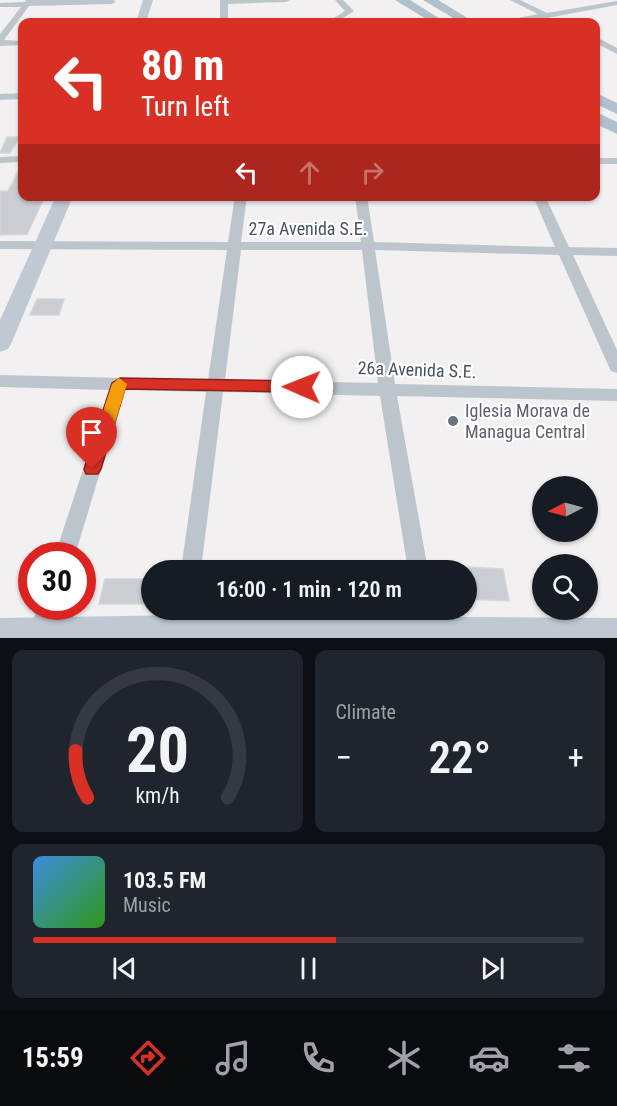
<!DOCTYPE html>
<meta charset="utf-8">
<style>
body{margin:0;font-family:"Roboto Condensed",sans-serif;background:#20242c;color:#f1f3f6;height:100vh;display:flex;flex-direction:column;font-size:22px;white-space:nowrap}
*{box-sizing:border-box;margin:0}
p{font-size:20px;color:#9ea1a6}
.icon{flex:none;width:33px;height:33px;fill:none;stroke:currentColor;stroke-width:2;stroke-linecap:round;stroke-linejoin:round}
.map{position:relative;height:638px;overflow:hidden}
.drawer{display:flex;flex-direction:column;gap:12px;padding:12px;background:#0d0f14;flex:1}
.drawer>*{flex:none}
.guide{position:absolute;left:18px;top:18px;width:582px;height:183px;border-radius:12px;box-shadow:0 2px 4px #0004;background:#d93025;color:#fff;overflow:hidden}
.needle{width:39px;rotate:264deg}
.controls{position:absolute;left:532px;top:476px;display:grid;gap:12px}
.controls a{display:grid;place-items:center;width:66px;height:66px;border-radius:50%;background:#171b24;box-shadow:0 2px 4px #0004;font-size:30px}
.speed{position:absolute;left:18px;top:542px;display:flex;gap:12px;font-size:30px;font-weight:700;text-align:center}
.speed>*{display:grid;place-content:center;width:78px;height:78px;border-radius:50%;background:#171b24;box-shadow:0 2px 4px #0004;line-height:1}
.speed .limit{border:9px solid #d22;background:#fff;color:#111}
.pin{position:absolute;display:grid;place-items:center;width:51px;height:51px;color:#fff;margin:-62px -26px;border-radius:50% 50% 50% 0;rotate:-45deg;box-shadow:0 0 6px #0007}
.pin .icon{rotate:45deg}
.me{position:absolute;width:66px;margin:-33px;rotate:271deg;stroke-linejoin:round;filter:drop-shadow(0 0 4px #0008)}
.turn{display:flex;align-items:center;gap:21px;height:126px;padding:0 24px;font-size:27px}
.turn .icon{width:78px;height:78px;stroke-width:2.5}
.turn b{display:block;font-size:42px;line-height:51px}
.lanes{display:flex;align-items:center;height:57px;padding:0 24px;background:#0003;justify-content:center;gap:30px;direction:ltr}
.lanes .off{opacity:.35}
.big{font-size:45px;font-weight:600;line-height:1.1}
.drawer .tile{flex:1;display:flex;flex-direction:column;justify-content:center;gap:9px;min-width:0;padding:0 21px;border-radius:12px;background:#20242c}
.drawer .dial{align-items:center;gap:0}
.dial svg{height:156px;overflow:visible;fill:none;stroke:#363941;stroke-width:7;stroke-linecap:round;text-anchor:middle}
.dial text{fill:#f1f3f6;stroke:none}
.song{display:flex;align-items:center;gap:18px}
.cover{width:72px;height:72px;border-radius:9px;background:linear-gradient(135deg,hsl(210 70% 55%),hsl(110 70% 35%))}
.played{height:6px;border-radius:3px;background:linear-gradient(90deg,#d93025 55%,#363941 55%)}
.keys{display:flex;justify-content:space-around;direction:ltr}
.heat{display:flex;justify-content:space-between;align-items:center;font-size:33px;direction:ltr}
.drawer .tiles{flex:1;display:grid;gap:12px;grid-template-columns:1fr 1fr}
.tile:last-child{grid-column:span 2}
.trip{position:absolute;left:141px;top:560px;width:336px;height:60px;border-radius:30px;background:#171b24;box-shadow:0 2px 4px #0004;font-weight:600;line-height:60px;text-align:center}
.tab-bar{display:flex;height:96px;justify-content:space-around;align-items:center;background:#090b0e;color:#9ea1a6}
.tab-bar .icon{width:42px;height:42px}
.tab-bar .on{color:#d93025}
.tab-bar b{font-size:27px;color:#f1f3f6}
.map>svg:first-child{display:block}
.building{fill:#cacdd2;stroke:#d4d6db;stroke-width:1.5}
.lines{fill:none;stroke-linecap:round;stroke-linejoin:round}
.street{fill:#bcc5cc;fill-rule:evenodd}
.secondary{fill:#bec9d3;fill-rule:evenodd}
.primary{fill:#b0c0ce;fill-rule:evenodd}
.route{fill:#d93025;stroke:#8d1f18;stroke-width:1.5}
.slow{fill:#f59e0b}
.worship-dot{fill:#6b7280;stroke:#fff;stroke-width:2}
.labels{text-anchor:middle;stroke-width:4.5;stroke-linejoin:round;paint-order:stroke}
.street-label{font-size:18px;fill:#48545d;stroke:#fff}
.worship-label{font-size:18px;fill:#5b616d;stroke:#fff;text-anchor:start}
</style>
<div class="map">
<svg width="617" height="638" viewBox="0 0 617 638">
<rect width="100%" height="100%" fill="#f2f0f0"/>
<path class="building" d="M7,137H20L10,153H0Z
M22,164V196H45L27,234L0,235V191H8Z
M37,299H64L59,315H30Z
M466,567L503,569L509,601L466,599Z
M105,579H152V604H99Z"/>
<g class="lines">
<path class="street" d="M26,0H113L116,2L112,4L29,6L4,40L22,41V45L0,46V34L21,7H0V3L25,2Z
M220,0H290L286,2L228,4V22H220Z
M335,0H343L354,11L337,22H328L345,11Z
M510,0H520L547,13L617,1V5L547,18L504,22L508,20L538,14Z
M596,37L617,48V54L596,43Z
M22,93V99L0,100V94Z
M22,156V162L0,163V157Z
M596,158H617V164H596Z
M235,196H247L241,242H361L355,196H367L374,242L555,247L533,196H545L569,247L617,248V256L573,255L617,350V373L611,371L609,367L559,255L375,250L395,384L617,389V401L397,396L428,570H408L380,396L223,392L201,570H181L206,392L125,390L75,555H55L109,390L0,387V375L208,380L227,250L0,249V241L228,242ZM241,250H362L378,383L225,380Z
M38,606H60L50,638H30L29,634Z
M175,609H197L191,638H167L172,627Z
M412,609H434L438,638H416Z"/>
<path class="secondary" d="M143,0H153L146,22H136Z
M56,196H73L11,344L8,349L0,352V320Z
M183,615L617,618V638H0V618Z"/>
<path class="primary" d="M395,0H410L445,22H431Z
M423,0H438L474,22H460Z
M596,93L617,103V114L596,104Z
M596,112L617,122V134L596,124Z"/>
</g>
<path class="route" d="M120,378L302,381L309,387L302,392L125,389L101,469L98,474H86L84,469L112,383Z"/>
<path class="slow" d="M119,378L127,384L111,436L103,442L95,436L112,384Z"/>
<circle class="worship-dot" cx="453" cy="421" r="6"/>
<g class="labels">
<g class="street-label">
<text x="308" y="235">27a Avenida S.E.</text>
<text transform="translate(417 370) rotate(2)" y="6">26a Avenida S.E.</text>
</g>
<g class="worship-label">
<text x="465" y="417">Iglesia Morava de<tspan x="465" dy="21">Managua Central</tspan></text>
</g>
</g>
</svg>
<div class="controls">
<a><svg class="needle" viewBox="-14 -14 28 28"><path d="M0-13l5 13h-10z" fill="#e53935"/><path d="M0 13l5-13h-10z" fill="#9ea1a6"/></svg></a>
<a><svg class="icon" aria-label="search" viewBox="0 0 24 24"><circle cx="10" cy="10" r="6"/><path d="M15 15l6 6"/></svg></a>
</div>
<div class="speed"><div class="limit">30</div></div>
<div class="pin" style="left:92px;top:469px;background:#d93025"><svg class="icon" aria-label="arrive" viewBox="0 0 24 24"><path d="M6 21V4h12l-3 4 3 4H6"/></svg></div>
<svg class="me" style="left:302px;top:387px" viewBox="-20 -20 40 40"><circle r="19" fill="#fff"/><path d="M0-13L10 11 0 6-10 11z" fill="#d93025"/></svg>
<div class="trip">16:00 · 1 min · 120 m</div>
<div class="guide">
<div class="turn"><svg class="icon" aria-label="left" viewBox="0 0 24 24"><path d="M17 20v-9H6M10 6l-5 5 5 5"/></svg><div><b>80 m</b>Turn left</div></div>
<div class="lanes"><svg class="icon" aria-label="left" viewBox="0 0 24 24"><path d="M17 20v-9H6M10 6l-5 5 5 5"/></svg><svg class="icon off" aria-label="ahead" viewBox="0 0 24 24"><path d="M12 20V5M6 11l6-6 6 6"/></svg><svg class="icon off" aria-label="right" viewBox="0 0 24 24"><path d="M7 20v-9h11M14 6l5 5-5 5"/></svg></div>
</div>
</div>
<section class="drawer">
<div class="tiles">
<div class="tile dial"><svg viewBox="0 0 100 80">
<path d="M14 69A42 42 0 1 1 86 69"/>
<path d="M14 69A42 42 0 0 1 8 45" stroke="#d93025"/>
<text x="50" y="56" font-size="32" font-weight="700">20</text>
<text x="50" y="72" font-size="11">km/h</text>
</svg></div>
<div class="tile"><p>Climate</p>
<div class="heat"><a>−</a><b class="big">22°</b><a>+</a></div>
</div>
<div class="tile">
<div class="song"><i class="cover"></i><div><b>103.5 FM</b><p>Music</p></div></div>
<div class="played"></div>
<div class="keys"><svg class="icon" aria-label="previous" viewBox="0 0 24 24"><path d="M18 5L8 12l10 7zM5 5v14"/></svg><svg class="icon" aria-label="pause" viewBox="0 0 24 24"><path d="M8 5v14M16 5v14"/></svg><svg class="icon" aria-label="next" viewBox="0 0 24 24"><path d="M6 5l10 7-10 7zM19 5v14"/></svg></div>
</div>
</div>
</section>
<nav class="tab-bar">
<b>15:59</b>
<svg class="icon on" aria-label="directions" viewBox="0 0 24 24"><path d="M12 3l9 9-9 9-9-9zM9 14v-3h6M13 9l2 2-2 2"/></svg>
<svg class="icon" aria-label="music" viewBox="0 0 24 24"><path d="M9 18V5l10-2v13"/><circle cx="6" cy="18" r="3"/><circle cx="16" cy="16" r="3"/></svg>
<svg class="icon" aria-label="phone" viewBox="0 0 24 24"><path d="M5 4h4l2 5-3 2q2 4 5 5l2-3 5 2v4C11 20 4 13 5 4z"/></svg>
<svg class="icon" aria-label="climate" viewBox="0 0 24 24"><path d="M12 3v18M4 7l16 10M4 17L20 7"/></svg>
<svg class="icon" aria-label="car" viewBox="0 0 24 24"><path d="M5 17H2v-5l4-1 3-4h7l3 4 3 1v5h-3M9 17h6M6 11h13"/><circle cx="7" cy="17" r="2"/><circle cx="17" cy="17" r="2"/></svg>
<svg class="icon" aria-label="filters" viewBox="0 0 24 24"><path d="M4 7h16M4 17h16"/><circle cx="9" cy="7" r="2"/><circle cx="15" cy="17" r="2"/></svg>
</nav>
